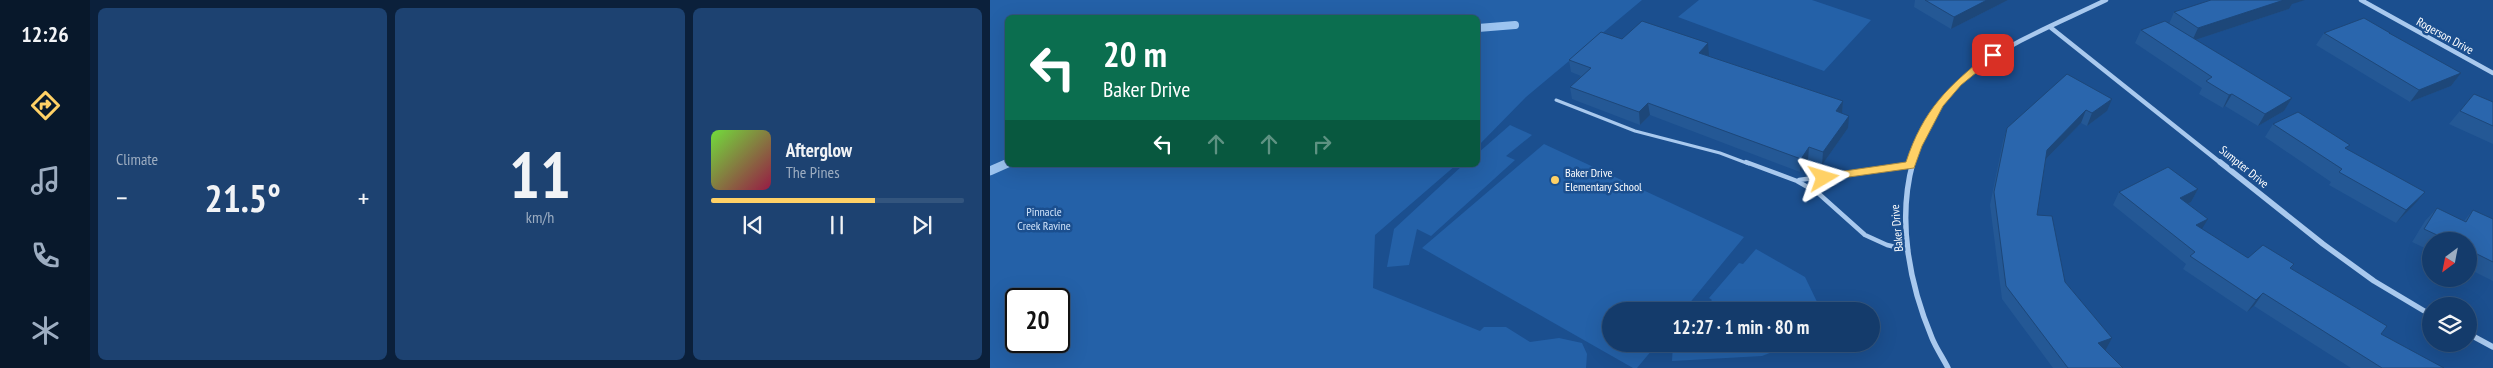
<!DOCTYPE html>
<meta charset="utf-8">
<style>
body{margin:0;font-family:"PT Sans Narrow",sans-serif;background:#1d4271;color:#f1f3f6;height:100vh;display:flex;flex-direction:column;font-size:19px;white-space:nowrap}
*{box-sizing:border-box;margin:0}
p{font-size:16px;color:#9dadc1}
.icon{flex:none;width:28px;height:28px;fill:none;stroke:currentColor;stroke-width:2;stroke-linecap:round;stroke-linejoin:round}
.map{position:relative;flex:1;overflow:hidden}
.side{display:flex;flex-direction:column;gap:8px;padding:8px;background:#0b203b;width:900px}
.side>*{flex:none}
.banner{position:absolute;left:15px;top:15px;width:475px;height:152px;border-radius:8px;box-shadow:0 5px 20px #0002,0 0 0 1px #33557e;background:#0b6e4f;color:#fff;overflow:hidden}
.needle{width:32px;rotate:212deg}
.controls{position:absolute;left:1432px;top:232px;display:grid;gap:10px}
.controls a{display:grid;place-items:center;width:55px;height:55px;border-radius:50%;background:#143b6b;box-shadow:0 5px 20px #0002,0 0 0 1px #33557e;font-size:25px}
.speed{position:absolute;left:15px;top:288px;display:flex;gap:10px;font-size:25px;font-weight:700;text-align:center}
.speed>*{display:grid;place-content:center;width:65px;height:65px;border-radius:50%;background:#143b6b;box-shadow:0 5px 20px #0002,0 0 0 1px #33557e;line-height:1}
.speed .limit{border:2px solid #111;border-radius:8px;background:#fff;color:#111}
.pin{position:absolute;display:grid;place-items:center;width:42px;height:42px;color:#fff;margin:-21px;border-radius:10px;box-shadow:0 2px 8px #0006}
.me{position:absolute;width:55px;margin:-28px;rotate:83deg;stroke-linejoin:round;filter:drop-shadow(0 0 4px #0008)}
.turn{display:flex;align-items:center;gap:18px;height:105px;padding:0 15px;font-size:22px}
.turn .icon{width:65px;height:65px;stroke-width:2.5}
.turn b{display:block;font-size:35px;line-height:42px}
.lanes{display:flex;align-items:center;height:48px;padding:0 15px;background:#0003;justify-content:center;gap:25px;direction:ltr}
.lanes .off{opacity:.35}
.big{font-size:38px;font-weight:800;line-height:1.1}
.side .widget{flex:1;display:flex;flex-direction:column;justify-content:center;gap:8px;min-width:0;padding:0 18px;border-radius:8px;background:#1d4271}
.side .dial{align-items:center;gap:0}
.dial b{font-size:65px;line-height:1}
.song{display:flex;align-items:center;gap:15px}
.cover{width:60px;height:60px;border-radius:8px;background:linear-gradient(135deg,hsl(100 70% 55%),hsl(340 70% 35%))}
.played{height:5px;border-radius:2px;background:linear-gradient(90deg,#ffd166 65%,#33557e 65%)}
.keys{display:flex;justify-content:space-around;direction:ltr}
.heat{display:flex;justify-content:space-between;align-items:center;font-size:28px;direction:ltr}
.side .tiles{flex:1;display:grid;gap:8px;grid-template-columns:repeat(3,1fr)}
.trip{position:absolute;left:612px;top:302px;width:278px;height:50px;border-radius:25px;background:#143b6b;box-shadow:0 5px 20px #0002,0 0 0 1px #33557e;font-weight:800;line-height:50px;text-align:center}
main{display:flex;flex:1;min-height:0}
.dock{display:flex;flex-direction:column;width:90px;justify-content:space-around;align-items:center;background:#08182b;color:#9dadc1}
.dock .icon{width:35px;height:35px}
.dock .selected{color:#ffd166}
.dock b{font-size:22px;color:#f1f3f6}
.map>svg:first-child{display:block}
.green{fill:#2461a8;fill-rule:evenodd}
.lines{fill:none;stroke-linecap:round;stroke-linejoin:round}
.stream-far1{stroke:#9cc4f0;stroke-width:8}
.stream{stroke:#9cc4f0;stroke-width:9}
.service-far1{stroke:#a9c9ee;stroke-width:3}
.service{stroke:#a9c9ee;stroke-width:4.5}
.minor-far1{stroke:#a9c9ee;stroke-width:4.5}
.minor{stroke:#a9c9ee;stroke-width:5.5}
.wall{fill:#245895}
.shaded-wall{fill:#1d4779}
.building{fill:#2a66ad;stroke:#1d4779}
.route{fill:#ffd166;stroke:#a68842}
.poi-dot{fill:#ffd166;stroke:#1b4f8f;stroke-width:2}
.labels{text-anchor:middle;stroke-width:5;stroke-linejoin:round;paint-order:stroke}
.street-label{font-size:12px;fill:#fff;stroke:#1b4f8f}
.poi-label{font-size:12px;fill:#fff;stroke:#1b4f8f;text-anchor:start}
.park-label{font-size:12px;fill:#cfe3fa;stroke:#1b4f8f}
</style>
<main>
<nav class="dock">
<b>12:26</b>
<svg class="icon selected" aria-label="directions" viewBox="0 0 24 24"><path d="M12 3l9 9-9 9-9-9zM9 14v-3h6M13 9l2 2-2 2"/></svg>
<svg class="icon" aria-label="music" viewBox="0 0 24 24"><path d="M9 18V5l10-2v13"/><circle cx="6" cy="18" r="3"/><circle cx="16" cy="16" r="3"/></svg>
<svg class="icon" aria-label="phone" viewBox="0 0 24 24"><path d="M5 4h4l2 5-3 2q2 4 5 5l2-3 5 2v4C11 20 4 13 5 4z"/></svg>
<svg class="icon" aria-label="climate" viewBox="0 0 24 24"><path d="M12 3v18M4 7l16 10M4 17L20 7"/></svg>
</nav>
<section class="side">
<div class="tiles">
<div class="widget"><p>Climate</p>
<div class="heat"><a>−</a><b class="big">21.5°</b><a>+</a></div>
</div>
<div class="widget dial"><b>11</b><p>km/h</p></div>
<div class="widget">
<div class="song"><i class="cover"></i><div><b>Afterglow</b><p>The Pines</p></div></div>
<div class="played"></div>
<div class="keys"><svg class="icon" aria-label="previous" viewBox="0 0 24 24"><path d="M18 5L8 12l10 7zM5 5v14"/></svg><svg class="icon" aria-label="pause" viewBox="0 0 24 24"><path d="M8 5v14M16 5v14"/></svg><svg class="icon" aria-label="next" viewBox="0 0 24 24"><path d="M6 5l10 7-10 7zM19 5v14"/></svg></div>
</div>
</div>
</section>
<div class="map">
<svg width="1503" height="368" viewBox="0 0 1503 368">
<rect width="100%" height="100%" fill="#1b4f8f"/>
<path class="green" d="M0,0H652L536,97L488,146V18H18V165H466L385,235L383,288L490,331L494,327H516L540,342L569,338L592,343L597,354L596,368H0ZM26,299H69V341H26Z
M709,0H822L881,20L834,71L688,17Z
M520,125L542,135L516,156L525,160L441,236L427,229L419,265L397,267L404,229L473,165H488V153Z
M554,144L754,237L693,311H621V344H667L647,368H643L432,248Z
M766,249L815,277L830,308L829,311H712L722,300L719,298L749,263L753,264Z
M683,344H803L772,356L682,361Z"/>
<g class="lines">
<path class="stream-far1" d="M488,28L525,25"/>
<path class="stream" d="M0,171L18,163"/>
<path class="service-far1" d="M566,100L645,131L730,153L759,164"/>
<path class="service" d="M756,162L807,181L828,193L875,235L897,245L918,250
M809,180L920,165"/>
<path class="minor-far1" d="M1371,0L1503,73
M1060,27L1232,164
M923,164C949,65 1034,40 1116,0"/>
<path class="minor" d="M923,162C907,220 919,283 942,338C946,348 953,358 958,368
M1230,162L1333,244L1384,281L1441,315
M1479,334L1503,347"/>
</g>
<path class="wall" d="M925,0H1018L961,29L924,7Z
M1302,4L1299,9L1205,40L1302,98L1294,111L1268,126L1235,106L1233,108L1209,94L1212,88L1145,43L1151,30L1179,24L1184,12Z
M1334,33L1399,34L1471,73L1461,86L1420,102L1326,45Z
M632,39L719,56L853,101L852,113L858,128L832,165L818,160L810,172L660,115L650,125L582,99L580,87L591,76L581,72L579,60Z
M1077,74L1117,111L1097,126L1091,123L1056,159L1047,215L1075,282L1122,338L1115,350L1133,368H1063L1012,299L1000,205L1013,141L1017,128Z
M1484,94L1503,102V144L1459,124Z
M1283,124L1357,150L1435,192L1424,205L1406,223L1339,185L1341,182L1275,137Z
M1208,189L1201,202L1197,204L1212,229L1258,258L1301,268L1391,334L1454,368H1361L1264,306L1257,312L1193,269L1196,264L1123,205L1129,192Z
M1447,208L1474,221L1483,210L1503,219V281L1479,269V241H1441V251L1422,242L1435,221Z"/>
<path class="shaded-wall" d="M997,0H1018L961,29L964,17Z
M1294,0H1315L1302,4L1299,9L1202,41L1208,28Z
M718,43L719,56L709,53Z
M1471,73L1461,86L1420,102L1429,90Z
M1242,94L1235,106L1233,108L1239,95Z
M1302,98L1294,111L1268,126L1275,114Z
M1122,99L1117,111L1097,126L1102,113Z
M853,101L852,114L846,111Z
M658,103L660,115L650,125L649,112Z
M1096,110L1091,123L1052,163L1057,150Z
M859,116L858,128L832,165L833,152Z
M819,147L818,160L810,172L811,159Z
M1208,189L1201,202L1183,211L1190,198Z
M1435,192L1424,205L1406,223L1416,210Z
M1218,219L1210,232L1206,225Z
M1273,293L1264,306L1257,312L1266,300Z
M1122,338L1115,351L1108,343Z"/>
<path class="building" d="M935,0H997L964,17Z
M1221,0H1294L1208,28L1184,12Z
M1374,18L1400,33H1399L1471,73L1429,90L1334,33Z
M652,21L718,43L709,53L853,101L846,111L859,116L833,152L819,147L811,159L658,103L649,112L580,87L601,68L579,60L611,32L632,39Z
M1175,21L1302,98L1275,114L1242,94L1239,95L1216,81L1222,77L1151,30Z
M1077,74L1122,99L1102,113L1096,110L1057,150L1047,215L1062,216L1075,282L1122,338L1108,343L1133,368H1078L1016,286L1004,192L1017,128Z
M1484,94L1503,102V126L1470,111Z
M1308,112L1360,145L1355,148L1435,192L1416,210L1349,172L1352,169L1283,124Z
M1178,167L1208,189L1190,198L1218,219L1206,225L1258,258L1273,245L1304,264L1300,268L1397,326L1391,334L1454,368H1392L1273,293L1266,300L1200,256L1205,252L1129,192Z
M1447,208L1476,222L1483,210L1503,219V262L1479,250V241H1460L1434,229Z"/>
<path class="route" d="M1000,53L1008,55L971,85L953,106L932,146L924,168L830,181L828,178L834,174L916,162C933,110 958,86 1000,53Z"/>
<circle class="poi-dot" cx="565" cy="180" r="5"/>
<g class="labels">
<g class="street-label">
<text transform="translate(1455 36) rotate(29)" y="4">Rogerson Drive</text>
<text transform="translate(1254 167) rotate(39)" y="4">Sumpter Drive</text>
<text transform="translate(907 228) rotate(-95)" y="4">Baker Drive</text>
</g>
<g class="poi-label">
<text x="575" y="177">Baker Drive<tspan x="575" dy="14">Elementary School</tspan></text>
</g>
<g class="park-label">
<text x="54" y="216">Pinnacle<tspan x="54" dy="14">Creek Ravine</tspan></text>
</g>
</g>
</svg>
<div class="controls">
<a><svg class="needle" viewBox="-14 -14 28 28"><path d="M0-13l5 13h-10z" fill="#e53935"/><path d="M0 13l5-13h-10z" fill="#9dadc1"/></svg></a>
<a><svg class="icon" aria-label="layers" viewBox="0 0 24 24"><path d="M12 4l9 5-9 5-9-5zM3 14l9 5 9-5"/></svg></a>
</div>
<div class="speed"><div class="limit">20</div></div>
<div class="pin" style="left:1003px;top:55px;background:#d93025"><svg class="icon" aria-label="arrive" viewBox="0 0 24 24"><path d="M6 21V4h12l-3 4 3 4H6"/></svg></div>
<svg class="me" style="left:834px;top:178px" viewBox="-20 -20 40 40"><path d="M0-17L14 15 0 8-14 15z" fill="#ffd166" stroke="#fff" stroke-width="4"/></svg>
<div class="trip">12:27 · 1 min · 80 m</div>
<div class="banner">
<div class="turn"><svg class="icon" aria-label="left" viewBox="0 0 24 24"><path d="M17 20v-9H6M10 6l-5 5 5 5"/></svg><div><b>20 m</b>Baker Drive</div></div>
<div class="lanes"><svg class="icon" aria-label="left" viewBox="0 0 24 24"><path d="M17 20v-9H6M10 6l-5 5 5 5"/></svg><svg class="icon off" aria-label="ahead" viewBox="0 0 24 24"><path d="M12 20V5M6 11l6-6 6 6"/></svg><svg class="icon off" aria-label="ahead" viewBox="0 0 24 24"><path d="M12 20V5M6 11l6-6 6 6"/></svg><svg class="icon off" aria-label="right" viewBox="0 0 24 24"><path d="M7 20v-9h11M14 6l5 5-5 5"/></svg></div>
</div>
</div>
</main>
